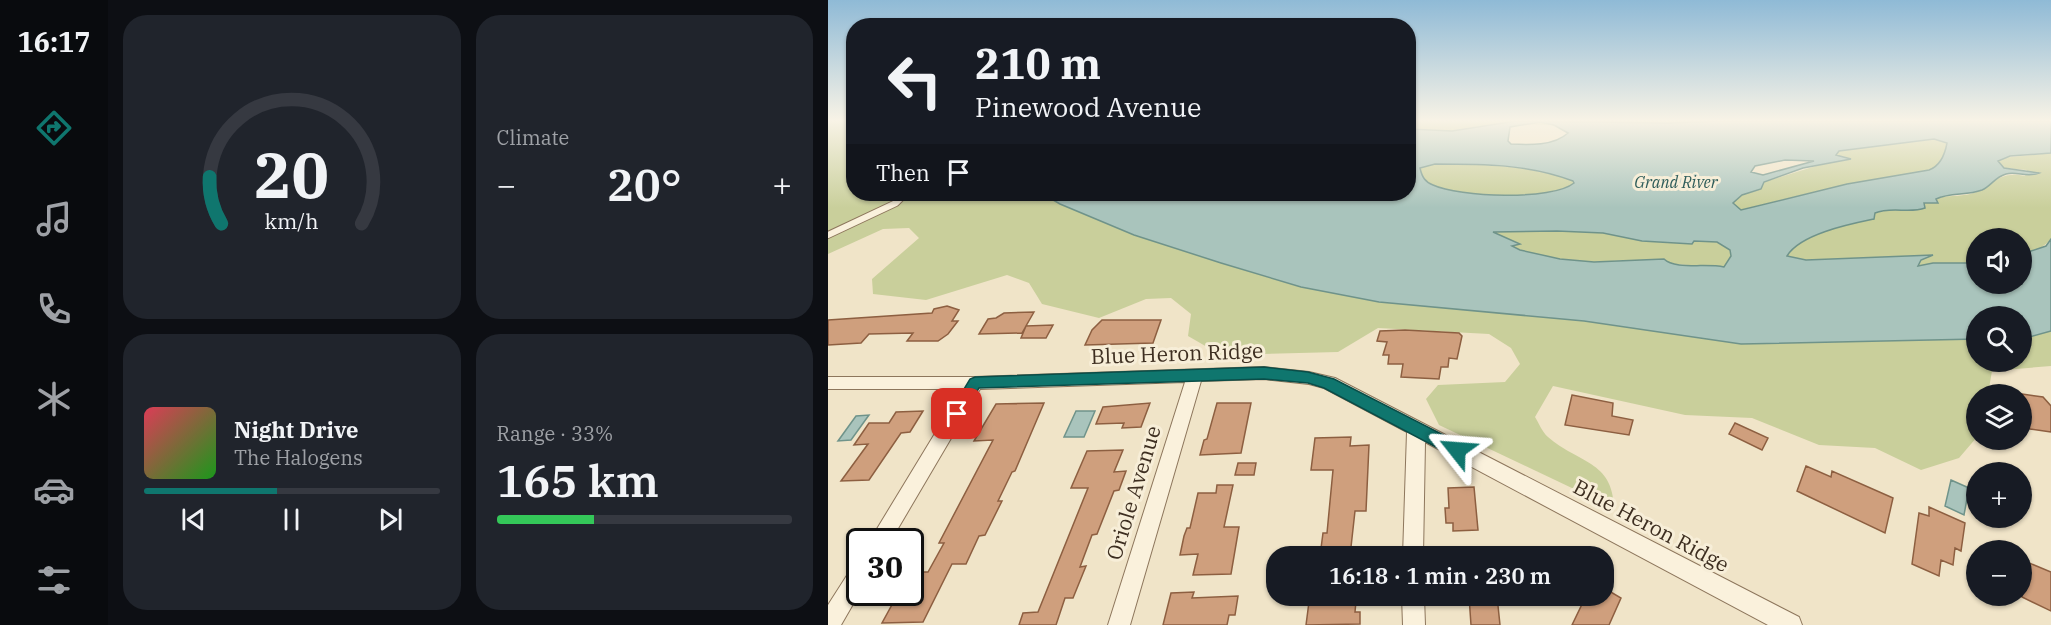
<!DOCTYPE html>
<meta charset="utf-8">
<style>
body{margin:0;font-family:"IBM Plex Serif",serif;background:#20242c;color:#f1f3f6;height:100vh;display:flex;flex-direction:column;font-size:22px;white-space:nowrap}
*{box-sizing:border-box;margin:0}
p{font-size:20px;color:#9ea1a6}
.icon{flex:none;width:33px;height:33px;fill:none;stroke:currentColor;stroke-width:2;stroke-linecap:round;stroke-linejoin:round}
.map{position:relative;flex:1;overflow:hidden}
.drawer{display:flex;flex-direction:column;gap:15px;padding:15px;background:#0d0f14;width:720px}
.drawer>*{flex:none}
.hud{position:absolute;left:18px;top:18px;width:570px;height:183px;border-radius:24px;box-shadow:0 2px 4px #0004;background:#171b24;color:#f1f3f6;overflow:hidden}
.controls{position:absolute;left:1138px;top:228px;display:grid;gap:12px}
.controls a{display:grid;place-items:center;width:66px;height:66px;border-radius:50%;background:#171b24;box-shadow:0 2px 4px #0004;font-size:30px}
.speed{position:absolute;left:18px;top:528px;display:flex;gap:12px;font-size:30px;font-weight:700;text-align:center}
.speed>*{display:grid;place-content:center;width:78px;height:78px;border-radius:50%;background:#171b24;box-shadow:0 2px 4px #0004;line-height:1}
.speed .limit{border:3px solid #111;border-radius:9px;background:#fff;color:#111}
.pin{position:absolute;display:grid;place-items:center;width:51px;height:51px;color:#fff;margin:-26px;border-radius:12px;box-shadow:0 3px 9px #0006}
.me{position:absolute;width:66px;margin:-33px;rotate:298deg;stroke-linejoin:round;filter:drop-shadow(0 0 4px #0008)}
.turn{display:flex;align-items:center;gap:21px;height:126px;padding:0 30px;font-size:27px}
.turn .icon{width:78px;height:78px;stroke-width:2.5}
.turn b{display:block;font-size:42px;line-height:51px}
.then{display:flex;align-items:center;height:57px;padding:0 30px;background:#0003;gap:12px;font-size:22px}
.big{font-size:45px;font-weight:600;line-height:1.1}
.drawer .widget{flex:1;display:flex;flex-direction:column;justify-content:center;gap:9px;min-width:0;padding:0 21px;border-radius:24px;background:#20242c}
.drawer .dial{align-items:center;gap:0}
.dial svg{height:156px;overflow:visible;fill:none;stroke:#363941;stroke-width:7;stroke-linecap:round;text-anchor:middle}
.dial text{fill:#f1f3f6;stroke:none}
.song{display:flex;align-items:center;gap:18px}
.cover{width:72px;height:72px;border-radius:9px;background:linear-gradient(135deg,hsl(350 70% 55%),hsl(120 70% 35%))}
.played{height:6px;border-radius:3px;background:linear-gradient(90deg,#0f766e 45%,#363941 45%)}
.keys{display:flex;justify-content:space-around;direction:ltr}
.heat{display:flex;justify-content:space-between;align-items:center;font-size:33px;direction:ltr}
.charge{height:9px;border-radius:4px;background:linear-gradient(90deg,#34c759 33%,#363941 0)}
.drawer .tiles{flex:1;display:grid;gap:15px;grid-template-columns:repeat(2,1fr)}
.trip{position:absolute;left:438px;top:546px;width:348px;height:60px;border-radius:24px;background:#171b24;box-shadow:0 2px 4px #0004;font-weight:600;line-height:60px;text-align:center}
main{display:flex;flex:1;min-height:0}
.dock{display:flex;flex-direction:column;width:108px;justify-content:space-around;align-items:center;background:#090b0e;color:#9ea1a6}
.dock .icon{width:42px;height:42px}
.dock .on{color:#0f766e}
.dock b{font-size:27px;color:#f1f3f6}
.map>svg:first-child{display:block}
.green{fill:#c9cf9b}
.water{fill:#a9c4bc;stroke:#6f938a;stroke-width:1.5;fill-rule:evenodd}
.building{fill:#cf9f7d;stroke:#8d5f41;stroke-width:1.5}
.lines{fill:none;stroke-linecap:round;stroke-linejoin:round}
.lane-casing{stroke:#8d765c;stroke-width:8}
.street-casing{stroke:#8d765c;stroke-width:2}
.lane{stroke:#faf1dc;stroke-width:6}
.street{fill:#faf1dc;fill-rule:evenodd}
.route{fill:#0f766e;stroke:#0a4d48;stroke-width:1.5}
.labels{text-anchor:middle;stroke-width:6;stroke-linejoin:round;paint-order:stroke}
.far-water-label{font-size:16px;font-style:italic;fill:#2f5d5a;stroke:#f7eed8}
.near-street-label{font-size:21px;fill:#3d2e20;stroke:#f7eed8}
</style>
<main>
<nav class="dock">
<b>16:17</b>
<svg class="icon on" aria-label="directions" viewBox="0 0 24 24"><path d="M12 3l9 9-9 9-9-9zM9 14v-3h6M13 9l2 2-2 2"/></svg>
<svg class="icon" aria-label="music" viewBox="0 0 24 24"><path d="M9 18V5l10-2v13"/><circle cx="6" cy="18" r="3"/><circle cx="16" cy="16" r="3"/></svg>
<svg class="icon" aria-label="phone" viewBox="0 0 24 24"><path d="M5 4h4l2 5-3 2q2 4 5 5l2-3 5 2v4C11 20 4 13 5 4z"/></svg>
<svg class="icon" aria-label="climate" viewBox="0 0 24 24"><path d="M12 3v18M4 7l16 10M4 17L20 7"/></svg>
<svg class="icon" aria-label="car" viewBox="0 0 24 24"><path d="M5 17H2v-5l4-1 3-4h7l3 4 3 1v5h-3M9 17h6M6 11h13"/><circle cx="7" cy="17" r="2"/><circle cx="17" cy="17" r="2"/></svg>
<svg class="icon" aria-label="filters" viewBox="0 0 24 24"><path d="M4 7h16M4 17h16"/><circle cx="9" cy="7" r="2"/><circle cx="15" cy="17" r="2"/></svg>
</nav>
<section class="drawer">
<div class="tiles">
<div class="widget dial"><svg viewBox="0 0 100 80">
<path d="M14 69A42 42 0 1 1 86 69"/>
<path d="M14 69A42 42 0 0 1 8 45" stroke="#0f766e"/>
<text x="50" y="56" font-size="32" font-weight="700">20</text>
<text x="50" y="72" font-size="11">km/h</text>
</svg></div>
<div class="widget"><p>Climate</p>
<div class="heat"><a>−</a><b class="big">20°</b><a>+</a></div>
</div>
<div class="widget">
<div class="song"><i class="cover"></i><div><b>Night Drive</b><p>The Halogens</p></div></div>
<div class="played"></div>
<div class="keys"><svg class="icon" aria-label="previous" viewBox="0 0 24 24"><path d="M18 5L8 12l10 7zM5 5v14"/></svg><svg class="icon" aria-label="pause" viewBox="0 0 24 24"><path d="M8 5v14M16 5v14"/></svg><svg class="icon" aria-label="next" viewBox="0 0 24 24"><path d="M6 5l10 7-10 7zM19 5v14"/></svg></div>
</div>
<div class="widget"><p>Range · 33%</p><b class="big">165 km</b><div class="charge"></div></div>
</div>
</section>
<div class="map">
<svg width="1223" height="625" viewBox="0 0 1223 625">
<rect width="100%" height="100%" fill="#f0e4c8"/>
<path class="green" d="M0,121H25L26,194H215L232,204L306,235L393,263L473,287L551,302L756,321L913,344L1149,339V362H1194V339L1223,331V366L1164,371L1160,394H1149V437L1131,458L1093,470L1047,448L991,445L924,418L857,415L725,386L707,417C711,423 714,432 720,437C749,463 785,460 786,508L611,425L598,399L610,385L677,382L692,364L683,348L661,334L550,328L510,352L393,355L360,336L363,314L343,298L318,299L271,318L214,304L201,283L179,275L98,300L45,294L44,279L91,238L81,228L55,229L0,254Z
M581,121H901L862,132L675,123L624,131L581,129Z
M1106,139L1119,143C1117,154 1112,166 1101,170L1019,184L912,210L904,203L914,195L933,189L936,182L1017,157L1008,155L1011,151Z
M1223,153V239C1215,248 1206,252 1194,254V238H1149V263H1105L1090,267L1093,260L1103,255L978,260L959,256C972,234 1021,224 1046,219L1047,213L1071,208L1092,210L1095,203H1109L1107,199C1118,195 1125,197 1136,195C1163,192 1166,169 1197,176L1199,170L1176,168L1170,161L1173,158Z
M607,164C654,164 701,165 746,181V183C723,201 631,197 605,185C597,182 594,177 592,168Z
M729,231L775,233L814,241L864,244L865,241L889,242L902,250L903,256L896,268L801,260L766,262L732,259L692,250L663,232Z"/>
<path class="water" d="M688,121L840,123L890,121H1223V153L1182,156L1170,161L1176,168L1211,173C1199,178 1189,171 1178,174C1167,177 1163,186 1154,190C1138,196 1123,192 1108,199L1110,203H1096L1097,208C1081,214 1064,206 1047,213L1046,219C1022,224 972,234 959,256L978,260L1105,255L1093,260L1090,266L1105,263H1149V284H1194V254L1218,246L1223,239V331L1194,339V316H1149V339L913,344L756,321L551,302L473,287L393,263L306,235L232,204L215,194H580L581,129L624,131ZM712,122L726,125L740,133C726,146 701,145 683,144L680,141L682,127ZM1106,139L1119,143C1117,154 1112,166 1101,170L1019,184L913,210L905,203L914,195L933,189L936,182L975,168L1023,159L1008,155L1011,151ZM957,160L986,161L935,175L923,172L927,166ZM607,164C654,164 701,164 745,181L746,183C724,201 631,197 605,185C597,182 594,177 592,168ZM729,231L775,233L814,241L864,244L866,241L889,242L902,250L903,256L896,267C879,263 847,270 836,259L766,262L732,259L692,250L684,246L692,244L665,232Z
M248,411H267L256,437H236Z
M41,415L23,440L10,441L28,416Z
M1123,480L1141,488L1136,515L1117,506Z"/>
<path class="building" d="M119,306L131,310L124,321H130L120,334L110,341H79L85,333L41,334L33,343L0,345V320L104,313L106,309Z
M206,312L198,326L225,325L218,338H193L198,326L194,333L151,334L160,319L168,318L176,313Z
M274,320H333L325,343L257,345L264,330Z
M577,330L631,333L634,336L629,359L621,358L620,367H613L611,379L573,377L575,364H560L561,355H555L559,342L549,341L552,331Z
M1194,394L1215,397L1223,406V432L1202,429L1200,425L1194,424Z
M744,395L785,403L784,416L805,420L801,435L737,425Z
M216,403L187,471L184,472L170,501H174L157,535L151,536L138,564H124L95,622L54,623L71,592H82V572H100L116,543H111L165,440L146,441L168,404Z
M322,403L313,427L294,428L296,423L268,424L275,407Z
M389,403H423L413,453L372,455L376,440L379,439Z
M95,411L82,432L73,433L41,480L13,481L40,444L26,445L41,423H61L68,412Z
M907,423L940,438L934,450L901,434Z
M523,437L522,446L541,445L538,511H527L522,556H492L495,533H499L505,470H483L487,438Z
M295,450L286,472L298,471L291,490L286,491L269,534L264,535L252,567L258,566L245,598H237L228,625H191L195,613L210,612L260,488H243L259,451Z
M410,463H428L426,475H407Z
M978,466L1003,477L1004,471L1065,498L1057,533L969,491Z
M389,485H405L396,527H411L403,574L365,575L370,554L352,555L356,536L359,528H362L370,493H388Z
M646,487L650,530L625,531V523H618L617,508H621L620,488Z
M1101,507L1137,523L1133,551L1127,548L1125,565L1113,560L1111,576L1084,564L1091,513L1101,516Z
M1194,560L1223,572V611L1194,597Z
M776,588L793,598L781,625H744L758,596H776Z
M366,592L364,598L410,596L407,615H401L399,625H335L343,593Z
M641,596H669L672,625H643Z
M528,601L527,612H532V624L478,625L481,602Z"/>
<g class="lines">
<g class="lane-casing">
<path id="lane" d="M0,235L68,203L77,194"/>
</g>
<g class="street-casing">
<path id="street" d="M436,367L481,372L507,378L971,617L974,625H940L597,442L595,556H575L579,432L496,388L481,384L436,379L373,381L302,625H280L357,382L152,389L62,542H41L134,389H0V377H147Z
M32,563V592L13,625H0V605L25,566Z
M574,596H596L597,625H575Z"/>
</g>
<use href="#lane" class="lane"/>
<use href="#street" class="street"/>
</g>
<linearGradient id="sky" x2="0" y2="1"><stop stop-color="#8fbad6"/><stop offset="0.58" stop-color="#f8f3e6"/><stop offset="1" stop-color="#f8f3e6" stop-opacity="0"/></linearGradient>
<rect width="1223" height="208" fill="url(#sky)"/>
<path class="route" d="M436,367L480,372L506,379L635,445L638,450L635,455H623L496,388L480,383L436,379L151,388L134,418H123L121,414L142,379L147,377Z"/>
<g class="labels">
<g class="far-water-label">
<text x="848" y="188">Grand River</text>
</g>
<g class="near-street-label">
<text transform="translate(349 354) rotate(-2)" y="7">Blue Heron Ridge</text>
<text transform="translate(306 493) rotate(-73)" y="7">Oriole Avenue</text>
<text transform="translate(823 526) rotate(28)" y="7">Blue Heron Ridge</text>
</g>
</g>
</svg>
<div class="controls">
<a><svg class="icon" aria-label="sound" viewBox="0 0 24 24"><path d="M4 9h4l5-4v14l-5-4H4zM17 9q2 3 0 6"/></svg></a>
<a><svg class="icon" aria-label="search" viewBox="0 0 24 24"><circle cx="10" cy="10" r="6"/><path d="M15 15l6 6"/></svg></a>
<a><svg class="icon" aria-label="layers" viewBox="0 0 24 24"><path d="M12 4l9 5-9 5-9-5zM3 14l9 5 9-5"/></svg></a>
<a>+</a>
<a>−</a>
</div>
<div class="speed"><div class="limit">30</div></div>
<div class="pin" style="left:129px;top:414px;background:#d93025"><svg class="icon" aria-label="arrive" viewBox="0 0 24 24"><path d="M6 21V4h12l-3 4 3 4H6"/></svg></div>
<svg class="me" style="left:629px;top:450px" viewBox="-20 -20 40 40"><path d="M0-17L14 15 0 8-14 15z" fill="#0f766e" stroke="#fff" stroke-width="4"/></svg>
<div class="trip">16:18 · 1 min · 230 m</div>
<div class="hud">
<div class="turn"><svg class="icon" aria-label="left" viewBox="0 0 24 24"><path d="M17 20v-9H6M10 6l-5 5 5 5"/></svg><div><b>210 m</b>Pinewood Avenue</div></div>
<div class="then">Then<svg class="icon" aria-label="arrive" viewBox="0 0 24 24"><path d="M6 21V4h12l-3 4 3 4H6"/></svg></div>
</div>
</div>
</main>
